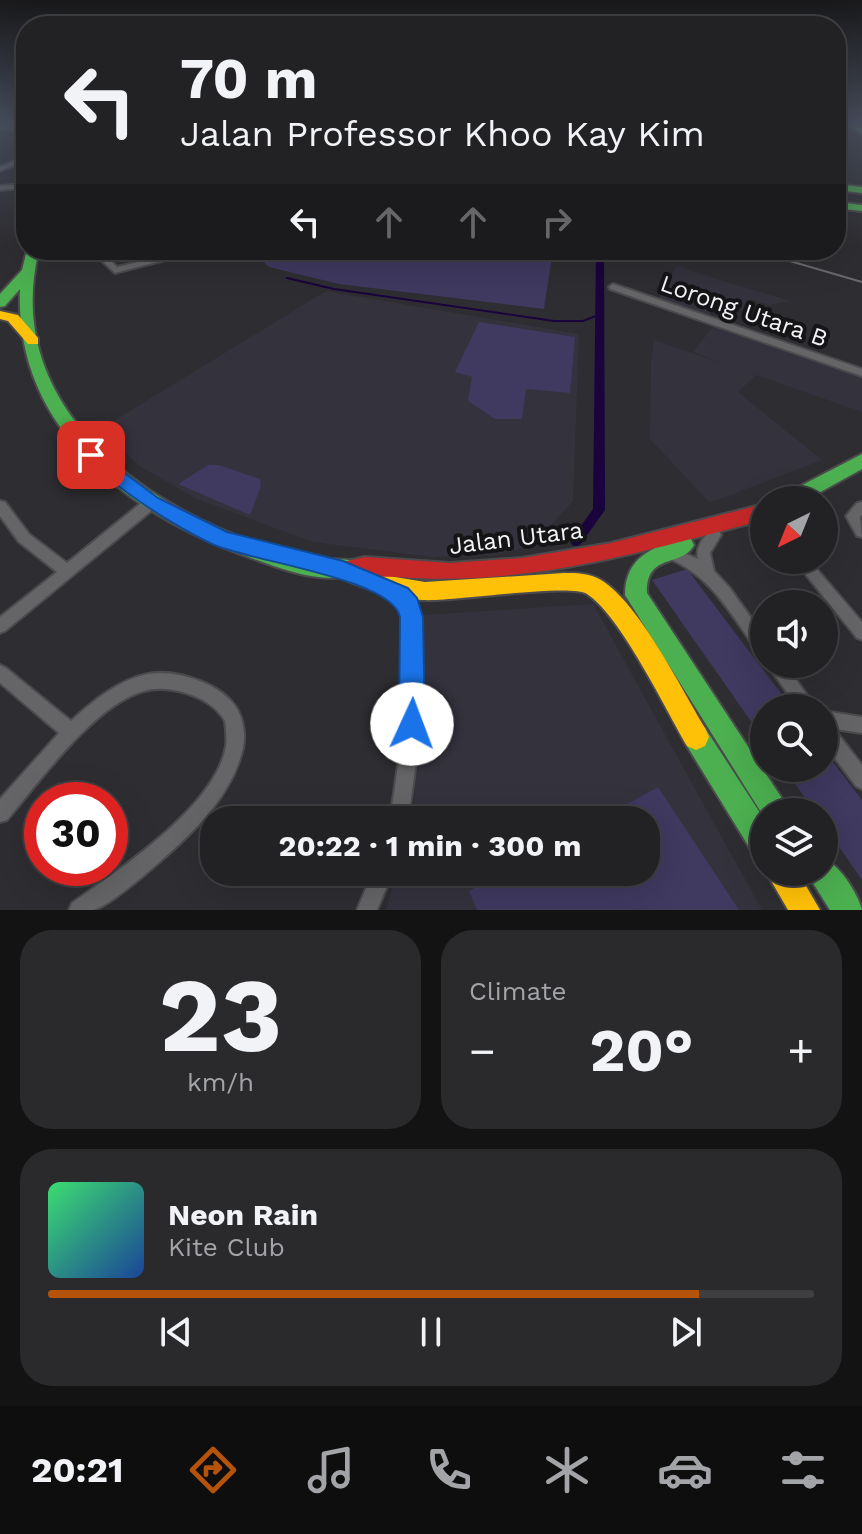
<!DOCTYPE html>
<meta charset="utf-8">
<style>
body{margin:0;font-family:"Work Sans",sans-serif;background:#2a2a2d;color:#f1f3f6;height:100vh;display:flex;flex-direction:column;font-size:30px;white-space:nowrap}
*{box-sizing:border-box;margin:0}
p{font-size:26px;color:#a2a4a7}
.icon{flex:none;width:44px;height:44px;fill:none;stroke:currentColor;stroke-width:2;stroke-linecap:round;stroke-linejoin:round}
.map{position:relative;height:910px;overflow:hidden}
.panel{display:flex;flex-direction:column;gap:20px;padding:20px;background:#131314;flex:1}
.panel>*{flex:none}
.top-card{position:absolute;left:16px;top:16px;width:830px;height:244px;border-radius:32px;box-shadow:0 8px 32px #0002,0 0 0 2px #3f3f42;background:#222225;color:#f1f3f6;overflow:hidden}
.needle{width:52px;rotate:223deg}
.buttons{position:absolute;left:750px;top:486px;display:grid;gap:16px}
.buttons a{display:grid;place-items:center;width:88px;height:88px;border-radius:50%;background:#222225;box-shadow:0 8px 32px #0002,0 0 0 2px #3f3f42;font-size:40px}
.speed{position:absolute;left:24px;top:782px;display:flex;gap:16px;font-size:40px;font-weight:700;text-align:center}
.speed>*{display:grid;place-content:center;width:104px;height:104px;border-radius:50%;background:#222225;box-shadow:0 8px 32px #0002,0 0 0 2px #3f3f42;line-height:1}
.speed .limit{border:12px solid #d22;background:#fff;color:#111}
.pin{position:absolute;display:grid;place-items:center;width:68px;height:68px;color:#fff;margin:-34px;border-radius:16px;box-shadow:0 4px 12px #0006}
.me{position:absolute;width:88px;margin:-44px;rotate:2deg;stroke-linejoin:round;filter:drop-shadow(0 0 6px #0008)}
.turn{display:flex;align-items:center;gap:28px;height:168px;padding:0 32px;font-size:36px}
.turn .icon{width:104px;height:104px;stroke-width:2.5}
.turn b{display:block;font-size:56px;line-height:68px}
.lanes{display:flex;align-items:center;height:76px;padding:0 32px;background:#0003;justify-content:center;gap:40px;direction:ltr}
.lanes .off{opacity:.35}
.big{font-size:60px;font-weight:700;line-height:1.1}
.panel .tile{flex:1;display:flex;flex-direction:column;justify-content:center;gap:12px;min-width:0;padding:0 28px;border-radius:32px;background:#2a2a2d}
.panel .dial{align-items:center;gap:0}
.dial b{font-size:104px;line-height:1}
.song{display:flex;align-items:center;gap:24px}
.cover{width:96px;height:96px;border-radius:12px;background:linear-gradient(135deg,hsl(140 70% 55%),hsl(220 70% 35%))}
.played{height:8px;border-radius:4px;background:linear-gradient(90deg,#b45309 85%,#3f3f42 85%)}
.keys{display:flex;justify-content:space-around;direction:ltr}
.heat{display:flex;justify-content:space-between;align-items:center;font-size:44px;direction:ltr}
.panel .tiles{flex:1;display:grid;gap:20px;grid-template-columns:1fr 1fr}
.tile:last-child{grid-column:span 2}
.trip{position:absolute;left:200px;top:806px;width:460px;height:80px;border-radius:32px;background:#222225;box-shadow:0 8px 32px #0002,0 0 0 2px #3f3f42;font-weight:700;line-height:80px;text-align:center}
.menu{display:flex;height:128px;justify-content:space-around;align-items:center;background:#0e0e0f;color:#a2a4a7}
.menu .icon{width:56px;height:56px}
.menu .current{color:#b45309}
.menu b{font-size:36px;color:#f1f3f6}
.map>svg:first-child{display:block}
.built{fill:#34323d}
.green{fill:#403960}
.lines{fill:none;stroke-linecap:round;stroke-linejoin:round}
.stream{stroke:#19043e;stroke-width:2}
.canal{fill:#19043e;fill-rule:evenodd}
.street-casing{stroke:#4b4a4d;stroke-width:4}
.fast-casing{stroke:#4b4a4d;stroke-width:4}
.slow-casing{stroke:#4b4a4d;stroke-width:4}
.jam-casing{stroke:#4b4a4d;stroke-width:4}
.street{fill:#656467;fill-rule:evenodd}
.fast{fill:#4caf50;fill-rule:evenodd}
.slow{fill:#ffc107;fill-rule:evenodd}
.jam{fill:#c62828;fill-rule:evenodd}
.tram{stroke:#6b6b6d;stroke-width:2}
.route{fill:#1a73e8;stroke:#114b97;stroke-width:2}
.labels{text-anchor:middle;stroke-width:8;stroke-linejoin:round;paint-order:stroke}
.street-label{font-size:24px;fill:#f4f3f7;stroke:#151517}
</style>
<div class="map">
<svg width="862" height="910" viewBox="0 0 862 910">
<rect width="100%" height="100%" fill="#2e2d31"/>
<path class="built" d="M677,265L703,275L791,301L770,305L750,299L743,308L718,299L709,315L659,298Z
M326,291L579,334L573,501L532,546L493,555L431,557L312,542L195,498L138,465L99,430Z
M714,325L862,377V412L756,375L738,392L822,460L710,503L650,439L651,362L654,340L727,365L693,352Z
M593,604L762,910H386L397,872H646V820H413L424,615Z"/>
<path class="green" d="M264,250H553L544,309L339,284L269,267L263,261Z
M479,322L575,337L570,393L526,389L522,419H495L468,401L472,377L455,372Z
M208,465H219L260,479L261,486L250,515L178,484Z
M687,569L792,708H764V740L652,580Z
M824,750L862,800V880L824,825V812H815L784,768H824Z
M658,787L739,910H477L469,891L504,872H646V820H599Z"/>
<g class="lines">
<path class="stream" d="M287,278L334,289L554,321H583L598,315"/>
<path class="canal" d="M596,250H604L605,510L580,545L576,546L572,545L570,541L593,509Z"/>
<g class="street-casing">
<path id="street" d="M0,124L23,127L26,129L23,131L0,128Z
M26,156V160L0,171V167Z
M26,184V188L0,190V186Z
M101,250H109L108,258L117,267L189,250H203L115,273L100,259Z
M613,284L862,369V376L610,289L609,287Z
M151,498L156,499L157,503L156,507L5,631L0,633V617L57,572L19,542L0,516V501L5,502L29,534L67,563L146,499Z
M862,502V515L860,517L862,537L857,536L846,516L857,503Z
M714,530L719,531L721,535L710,553L714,571L729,587L764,636V656L759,654C731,614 711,574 663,556L661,552L663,548L668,546L698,559C695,549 704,533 714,530Z
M794,560H809L862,622V640L857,638Z
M391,583C400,586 412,596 416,605C430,677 418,748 408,820H390C400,749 414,680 402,608L386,593L384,589L386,585Z
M767,664H785L816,708H798Z
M0,665L6,668L71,721C93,701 118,680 148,674C174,669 215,682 232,702C243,714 246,733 243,748C232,796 193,833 157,864C146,874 106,908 93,910C86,910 77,910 69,910L72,903C119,870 216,806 226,746C227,738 226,729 225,721C217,707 202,698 186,693C172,689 158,687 144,691C95,704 40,781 7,820L0,822V799L59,733L0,683Z
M824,711L862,717V733L834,729L862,765V789L856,786L824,744Z
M373,872H393L377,910H357Z"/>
</g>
<g class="fast-casing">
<path id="fast" d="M841,122H852L862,127V134Z
M836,184L862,187V193L836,190Z
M836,202L862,205V211L836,208Z
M27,250H39C1,403 140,506 268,547C285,552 303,557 321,559C333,560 346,558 357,562L361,568L357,574C326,585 287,571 257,560C135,518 14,433 20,289L5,306L0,307V294L22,270Z
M862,454V469L806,500H780L783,495Z
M684,537L691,539L694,545C682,568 646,552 647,593L791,812H764V817L625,595C625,557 653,547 684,537Z
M696,724L705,728L764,819V859L754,855L687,746L683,737L687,728Z
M824,859C840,865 858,894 862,910H830L806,872H824Z"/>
</g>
<g class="slow-casing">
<path id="slow" d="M0,311L18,315L38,338V344H28L8,321L0,319Z
M343,561L383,575L425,582L564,573C576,573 590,573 601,580C639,603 681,688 705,728L709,737L705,746L696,750L687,746C666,710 620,615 587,594C569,583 453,602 423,600C393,599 363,588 336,576L332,570L336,564Z
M766,872H798L820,910H788Z"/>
</g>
<g class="jam-casing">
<path id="jam" d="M764,504V520C640,552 527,587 397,577C381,576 356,579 343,574L339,568L343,562L365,557L450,563L522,558L611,543Z"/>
</g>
<use href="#street" class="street"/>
<use href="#fast" class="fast"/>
<use href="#slow" class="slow"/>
<use href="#jam" class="jam"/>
<path class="tram" d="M752,250L862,282"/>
</g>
<linearGradient id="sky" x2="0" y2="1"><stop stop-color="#19191b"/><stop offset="0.49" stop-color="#464c5a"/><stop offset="1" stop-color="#464c5a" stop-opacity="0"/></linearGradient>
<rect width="862" height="249" fill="url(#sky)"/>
<path class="route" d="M91,448L158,498L227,532L343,561L408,588L417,598L423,617L425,724L421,733L412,737L403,733L399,724L400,617C392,578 248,561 212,544C163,520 127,494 85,460L82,455Z"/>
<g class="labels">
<g class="street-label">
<text transform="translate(744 311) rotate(19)" y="8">Lorong Utara B</text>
<text transform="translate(516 538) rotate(-7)" y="8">Jalan Utara</text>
</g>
</g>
</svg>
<div class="buttons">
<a><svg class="needle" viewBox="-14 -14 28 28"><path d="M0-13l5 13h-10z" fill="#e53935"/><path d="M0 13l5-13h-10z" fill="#a2a4a7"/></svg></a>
<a><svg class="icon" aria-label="sound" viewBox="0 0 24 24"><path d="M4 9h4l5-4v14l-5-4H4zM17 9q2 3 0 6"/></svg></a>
<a><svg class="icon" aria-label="search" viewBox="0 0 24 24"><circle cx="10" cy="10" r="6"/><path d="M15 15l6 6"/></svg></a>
<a><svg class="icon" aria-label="layers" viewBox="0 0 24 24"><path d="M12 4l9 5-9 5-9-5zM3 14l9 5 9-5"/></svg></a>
</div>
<div class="speed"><div class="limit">30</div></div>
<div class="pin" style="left:91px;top:455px;background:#d93025"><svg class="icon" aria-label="arrive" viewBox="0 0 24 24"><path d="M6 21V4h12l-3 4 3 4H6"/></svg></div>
<svg class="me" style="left:412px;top:724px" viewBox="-20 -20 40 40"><circle r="19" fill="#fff"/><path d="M0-13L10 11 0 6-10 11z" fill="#1a73e8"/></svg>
<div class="trip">20:22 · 1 min · 300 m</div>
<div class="top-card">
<div class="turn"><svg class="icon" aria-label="left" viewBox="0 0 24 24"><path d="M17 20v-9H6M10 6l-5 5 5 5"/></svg><div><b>70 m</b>Jalan Professor Khoo Kay Kim</div></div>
<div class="lanes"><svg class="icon" aria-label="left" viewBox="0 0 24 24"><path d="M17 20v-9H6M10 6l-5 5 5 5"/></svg><svg class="icon off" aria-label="ahead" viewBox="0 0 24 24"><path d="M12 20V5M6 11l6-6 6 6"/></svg><svg class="icon off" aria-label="ahead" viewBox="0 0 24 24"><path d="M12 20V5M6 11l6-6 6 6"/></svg><svg class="icon off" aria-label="right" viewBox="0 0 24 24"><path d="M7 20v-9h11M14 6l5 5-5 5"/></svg></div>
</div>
</div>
<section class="panel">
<div class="tiles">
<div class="tile dial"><b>23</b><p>km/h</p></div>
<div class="tile"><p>Climate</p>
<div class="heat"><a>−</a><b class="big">20°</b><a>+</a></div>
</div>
<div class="tile">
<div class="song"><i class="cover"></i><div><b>Neon Rain</b><p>Kite Club</p></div></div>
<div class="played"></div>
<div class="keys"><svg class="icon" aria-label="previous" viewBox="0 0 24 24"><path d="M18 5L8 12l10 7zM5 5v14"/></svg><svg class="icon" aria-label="pause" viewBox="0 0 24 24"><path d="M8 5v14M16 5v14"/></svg><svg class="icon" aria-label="next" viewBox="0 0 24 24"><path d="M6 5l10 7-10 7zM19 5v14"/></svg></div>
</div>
</div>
</section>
<nav class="menu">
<b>20:21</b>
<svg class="icon current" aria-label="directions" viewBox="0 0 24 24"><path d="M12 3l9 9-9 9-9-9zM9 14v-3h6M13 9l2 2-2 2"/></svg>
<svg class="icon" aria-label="music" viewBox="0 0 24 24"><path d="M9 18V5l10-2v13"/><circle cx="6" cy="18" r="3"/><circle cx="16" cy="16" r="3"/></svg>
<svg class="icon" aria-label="phone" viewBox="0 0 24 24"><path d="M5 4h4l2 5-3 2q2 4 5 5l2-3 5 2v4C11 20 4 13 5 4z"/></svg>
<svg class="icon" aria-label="climate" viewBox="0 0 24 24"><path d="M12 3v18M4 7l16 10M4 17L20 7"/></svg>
<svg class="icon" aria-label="car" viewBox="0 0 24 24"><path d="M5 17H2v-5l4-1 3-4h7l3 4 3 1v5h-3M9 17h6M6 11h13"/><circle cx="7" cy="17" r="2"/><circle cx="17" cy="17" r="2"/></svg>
<svg class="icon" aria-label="filters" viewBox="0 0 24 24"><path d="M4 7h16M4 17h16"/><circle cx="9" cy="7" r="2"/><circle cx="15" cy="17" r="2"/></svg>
</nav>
